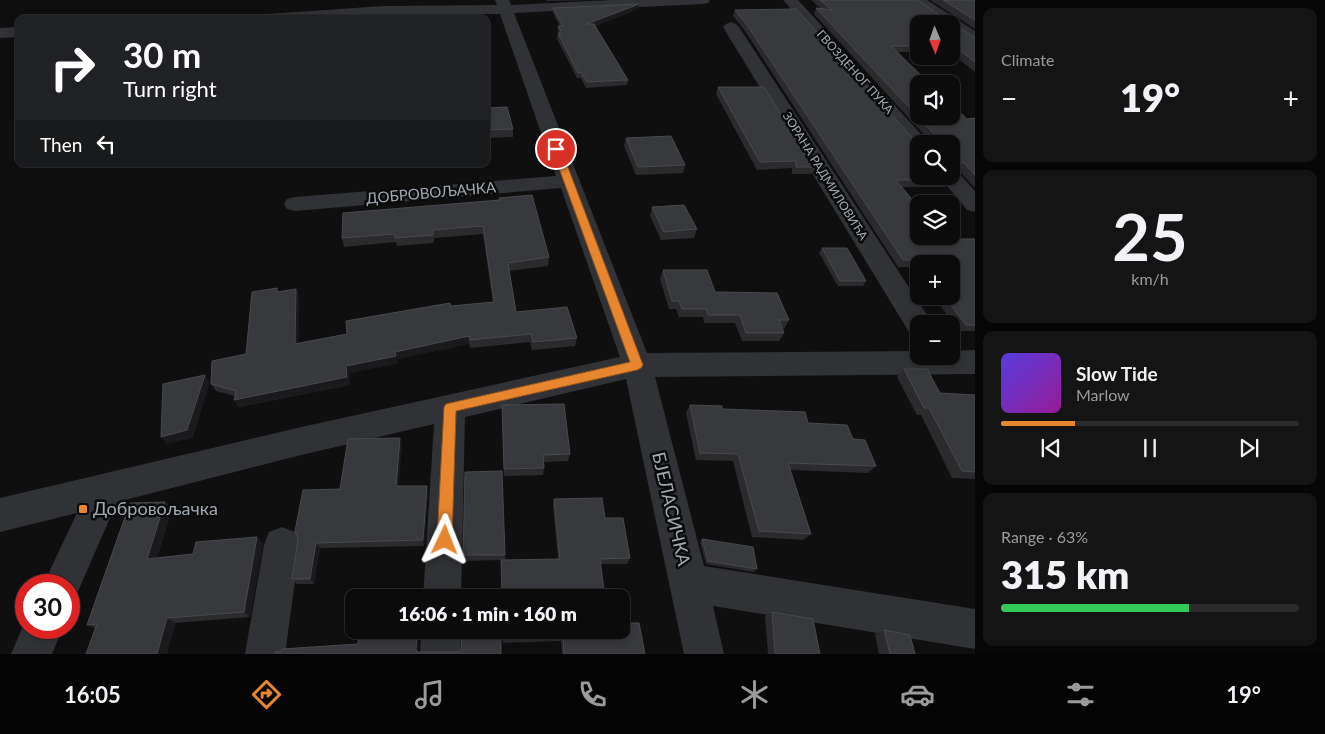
<!DOCTYPE html>
<meta charset="utf-8">
<style>
body{margin:0;font-family:Lato,sans-serif;background:#141415;color:#f1f3f6;height:100vh;display:flex;flex-direction:column;font-size:19px;white-space:nowrap}
*{box-sizing:border-box;margin:0}
p{font-size:16px;color:#9a9b9d}
.icon{flex:none;width:28px;height:28px;fill:none;stroke:currentColor;stroke-width:2;stroke-linecap:round;stroke-linejoin:round}
.map{position:relative;flex:1;overflow:hidden}
.sheet{display:flex;flex-direction:column;gap:8px;padding:8px;background:#060607;width:350px}
.sheet>*{flex:none}
.banner{position:absolute;left:15px;top:15px;width:475px;height:152px;border-radius:10px;box-shadow:0 2px 8px #0003,0 0 0 1px #2b2b2d;background:#202124;color:#fff;overflow:hidden}
.needle{width:32px;rotate:178deg}
.tools{position:absolute;left:910px;top:15px;display:grid;gap:10px}
.tools a{display:grid;place-items:center;width:50px;height:50px;border-radius:10px;background:#0b0b0c;box-shadow:0 2px 8px #0003,0 0 0 1px #2b2b2d;font-size:25px}
.speed{position:absolute;left:15px;top:574px;display:flex;gap:10px;font-size:25px;font-weight:700;text-align:center}
.speed>*{display:grid;place-content:center;width:65px;height:65px;border-radius:50%;background:#0b0b0c;box-shadow:0 2px 8px #0003,0 0 0 1px #2b2b2d;line-height:1}
.speed .limit{border:8px solid #d22;background:#fff;color:#111}
.pin{position:absolute;display:grid;place-items:center;width:42px;height:42px;color:#fff;margin:-21px;border:2px solid #fff;border-radius:50%;box-shadow:0 1px 5px #0007}
.me{position:absolute;width:55px;margin:-28px;rotate:2deg;stroke-linejoin:round;filter:drop-shadow(0 0 4px #0008)}
.turn{display:flex;align-items:center;gap:18px;height:105px;padding:0 25px;font-size:22px}
.turn .icon{width:65px;height:65px;stroke-width:2.5}
.turn b{display:block;font-size:35px;line-height:42px}
.then{display:flex;align-items:center;height:48px;padding:0 25px;background:#0003;gap:10px;font-size:19px}
.big{font-size:38px;font-weight:800;line-height:1.1}
.sheet .widget{flex:1;display:flex;flex-direction:column;justify-content:center;gap:8px;min-width:0;padding:0 18px;border-radius:10px;background:#141415}
.sheet .dial{align-items:center;gap:0}
.dial b{font-size:65px;line-height:1}
.song{display:flex;align-items:center;gap:15px}
.cover{width:60px;height:60px;border-radius:8px;background:linear-gradient(135deg,hsl(250 70% 55%),hsl(300 70% 35%))}
.played{height:5px;border-radius:2px;background:linear-gradient(90deg,#e8852f 25%,#2b2b2d 25%)}
.keys{display:flex;justify-content:space-around;direction:ltr}
.heat{display:flex;justify-content:space-between;align-items:center;font-size:28px;direction:ltr}
.charge{height:8px;border-radius:4px;background:linear-gradient(90deg,#34c759 63%,#2b2b2d 0)}
.trip{position:absolute;left:345px;top:589px;width:285px;height:50px;border-radius:10px;background:#0b0b0c;box-shadow:0 2px 8px #0003,0 0 0 1px #2b2b2d;font-weight:800;line-height:50px;text-align:center}
.tab-bar{display:flex;height:80px;justify-content:space-around;align-items:center;background:#040405;color:#9a9b9d}
.tab-bar .icon{width:35px;height:35px}
.tab-bar .current{color:#e8852f}
.tab-bar b{font-size:22px;color:#f1f3f6}
main{display:flex;flex:1;min-height:0}
.map>svg:first-child{display:block}
.lines{fill:none;stroke-linecap:round;stroke-linejoin:round}
.minor{fill:#303235;fill-rule:evenodd}
.wall{fill:#2b2b2e}
.shaded-wall{fill:#1a1a1c}
.building{fill:#38393c;stroke:#484a4e}
.route{fill:#e8852f;stroke:#97561f}
.poi-dot{fill:#e8852f;stroke:#0a0a0b;stroke-width:2}
.labels{text-anchor:middle;stroke-width:5;stroke-linejoin:round;paint-order:stroke}
.far-street-label{font-size:12px;fill:#a1a9b1;stroke:#0a0a0b}
.street-label{font-size:15px;fill:#a1a9b1;stroke:#0a0a0b}
.near-poi-label{font-size:18px;fill:#a1a9b1;stroke:#0a0a0b;text-anchor:start}
.near-street-label{font-size:18px;fill:#a1a9b1;stroke:#0a0a0b}
</style>
<main>
<div class="map">
<svg width="975" height="654" viewBox="0 0 975 654">
<rect width="100%" height="100%" fill="#0f0f10"/>
<g class="lines">
<path class="minor" d="M495,0H509L511,5L612,0H710L708,3L703,4L514,13L647,353L919,351V356H951V351L975,350V374L655,377L704,566L975,609V649L713,606L724,654H684L626,379L465,417L461,598H423L434,424L297,456L117,502L75,598L69,601V585H43L77,513L0,532V498L297,428L620,357L561,188L295,211L287,209L284,204L287,199L295,197L556,176L500,14H383L320,19H246L248,16L253,15L383,6L497,5Z
M783,0H798L930,144H919V150L913,148Z
M910,0H927L975,31V43L969,41L951,29V24H943Z
M731,22L736,24L739,27L929,318L932,324H919V335L909,332L723,27L726,24Z
M19,27V37L0,38V28Z
M951,170L957,171L975,191V212L967,210L939,176H951Z
M282,527L295,532L300,545L285,654H245L264,545L269,532Z
M26,619V628H63L52,654H11Z
M421,630H461L460,654H420Z"/>
</g>
<path class="wall" d="M546,0H597L547,1Z
M811,0H918L945,19L972,36L975,37V72L951,53V24H919V52H897L967,119L975,118V187H974L958,170L953,169L951,171V144H922L925,139H928L814,14L816,8L821,9Z
M930,0H975V29Z
M639,4L638,9L595,26L628,80L627,85L586,88L581,78H577L557,39L558,33H559L558,31V26H560L553,13V8Z
M735,10L916,142L951,180L945,187H901L944,239H975V331H959L933,296H951V264H919V277L911,267H898L745,31L733,16Z
M718,87L814,167L811,174H792V168L757,170L716,94Z
M486,108L513,129V137L486,138Z
M626,138L685,165L683,173L636,175L624,146Z
M499,198L549,257L548,266L509,271L516,312L577,338L575,346L532,350L530,342L470,348L469,344L397,359L398,363L349,373L350,385L239,407L234,400L235,396L216,391L211,384L246,354L278,292L299,297L298,343L347,334L451,306L493,302L483,234L434,238V243L397,246L396,242L344,247L342,238L499,200Z
M652,207L697,229L694,238L661,240L650,216Z
M822,248L866,281L863,286H838L819,253Z
M663,270L715,292L789,320L784,329H782L784,333L779,341H742L735,323H704L703,317H679L676,309H669L660,279Z
M904,369L940,393L975,395V479L952,478L921,415H917L897,377Z
M502,405L570,454L568,461L544,462V468L543,475L504,476Z
M690,405L722,409L808,423L853,439L876,466L868,473L790,470L811,534L803,540L752,537L733,461L696,460L686,413Z
M402,444L398,486L428,492L424,546L320,548L314,584H297L292,579L340,489Z
M554,499L605,518L630,558L627,564H600L605,598H502L501,560L464,561L463,555H505V560L558,559L553,506Z
M165,502L172,508L157,558L193,554L263,543L250,617L175,623L167,654H86L95,628L87,625Z
M702,539L757,569L753,572L706,564L700,542Z
M772,612L820,654H768L765,616Z
M503,630H621L645,654H562L561,641L503,643Z
M884,630L915,654H879L875,634Z"/>
<path class="shaded-wall" d="M639,4L638,9L586,29L587,24Z
M296,289L299,297L298,351L295,344Z
M469,336V344L397,359L395,352Z
M396,356L398,363L349,373L350,385L239,407L234,400L346,366Z
M205,375L210,382L193,438L167,444L161,437Z
M400,438L402,444L398,493L396,486Z
M427,486L428,492L424,546L423,540Z
M165,502L172,508L155,565L147,559Z
M257,537L263,543L250,617L244,612Z
M316,543L320,548L314,584L310,579Z
M167,618L175,623L167,654H157Z
M417,631L419,635L418,654L416,650Z"/>
<path class="building" d="M820,0H918L945,19L953,20L954,24L972,36L975,37V62L953,45H951V24H919V46H891L930,84H919V116H951V104L967,119L975,118V175L964,163L956,161L954,167L951,168V144H925V139H935L936,136L816,8L832,10Z
M943,0H975V20Z
M639,4L587,24H594L628,80L587,82L581,72L578,73L558,33H562L558,26H563L553,8Z
M796,9L916,142L921,144H919V176H948L951,180H896L919,208V236H942L944,239H975V325H966L944,296H951V264H920L917,260H903L747,25L735,10Z
M718,87H764L814,167H796V161L760,162Z
M507,107L513,129L486,130V108Z
M671,136L685,165L638,167L626,138Z
M532,195L549,257L508,263L516,312L567,307L577,338L533,342L531,334L470,340L469,336L395,352L396,356L346,366L347,377L234,400L236,391L211,384L212,361L246,354L252,292L277,288V292L296,289L295,344L347,334L346,321L450,303L451,306L494,302L483,226L433,230V235L395,238V234L342,238L343,213L500,200L499,198Z
M684,205L697,229L664,232L652,207Z
M822,248H847L866,281H840Z
M663,270H707L715,292L777,293L789,320H779L784,333H746L740,315H708L706,309H682L679,301H672Z
M904,369H927L940,393L975,395V472L962,471L929,408H924Z
M205,375L187,430L161,437L163,384Z
M564,404L570,454L543,455L544,468L504,469L502,405Z
M690,405L722,406V409L805,412L808,423L847,425L853,439L865,440L876,466L788,463L811,534L759,531L738,454L700,453Z
M400,438L396,486H427L423,540L316,543L310,579H292L298,540L295,531L303,490L340,489L348,439Z
M502,471L505,555H463L465,472Z
M602,498L605,518H623L630,558L600,559L605,598H502L501,560L560,559L554,499Z
M165,502L147,559L193,554L196,542L257,537L244,612L167,618L157,654H86L97,624L87,625L130,503Z
M702,539L753,547L757,569L708,561Z
M772,612L813,619L820,654H775Z
M621,623H639L645,654H564L563,637L504,639L503,630H621Z
M359,630L417,631L416,650L418,652H459L461,650L462,630H501V654H275V652H281L282,649L358,644Z
M884,630L910,635L915,654H890Z"/>
<path class="route" d="M556,146L561,149L643,365L641,368L637,370L456,411L452,540L450,546L445,548L439,546L437,540L444,407L446,404L630,362L552,149Z"/>
<rect class="poi-dot" x="78" y="504" width="10" height="10" rx="2.5"/>
<g class="labels">
<g class="far-street-label">
<text transform="translate(855 72) rotate(48)" y="4">ГВОЗДЕНОГ ПУКА</text>
<text transform="translate(825 176) rotate(58)" y="4">ЗОРАНА РАДМИЛОВИЋА</text>
</g>
<g class="street-label">
<text transform="translate(431 193) rotate(-5)" y="5">ДОБРОВОЉАЧКА</text>
</g>
<g class="near-poi-label">
<text x="93" y="515">Добровољачка</text>
</g>
<g class="near-street-label">
<text transform="translate(671 509) rotate(77)" y="6">БЈЕЛАСИЧКА</text>
</g>
</g>
</svg>
<div class="tools">
<a><svg class="needle" viewBox="-14 -14 28 28"><path d="M0-13l5 13h-10z" fill="#e53935"/><path d="M0 13l5-13h-10z" fill="#9a9b9d"/></svg></a>
<a><svg class="icon" aria-label="sound" viewBox="0 0 24 24"><path d="M4 9h4l5-4v14l-5-4H4zM17 9q2 3 0 6"/></svg></a>
<a><svg class="icon" aria-label="search" viewBox="0 0 24 24"><circle cx="10" cy="10" r="6"/><path d="M15 15l6 6"/></svg></a>
<a><svg class="icon" aria-label="layers" viewBox="0 0 24 24"><path d="M12 4l9 5-9 5-9-5zM3 14l9 5 9-5"/></svg></a>
<a>+</a>
<a>−</a>
</div>
<div class="speed"><div class="limit">30</div></div>
<div class="pin" style="left:556px;top:149px;background:#d93025"><svg class="icon" aria-label="arrive" viewBox="0 0 24 24"><path d="M6 21V4h12l-3 4 3 4H6"/></svg></div>
<svg class="me" style="left:445px;top:540px" viewBox="-20 -20 40 40"><path d="M0-17L14 15 0 8-14 15z" fill="#e8852f" stroke="#fff" stroke-width="4"/></svg>
<div class="trip">16:06 · 1 min · 160 m</div>
<div class="banner">
<div class="turn"><svg class="icon" aria-label="right" viewBox="0 0 24 24"><path d="M7 20v-9h11M14 6l5 5-5 5"/></svg><div><b>30 m</b>Turn right</div></div>
<div class="then">Then<svg class="icon" aria-label="left" viewBox="0 0 24 24"><path d="M17 20v-9H6M10 6l-5 5 5 5"/></svg></div>
</div>
</div>
<section class="sheet">
<div class="widget"><p>Climate</p>
<div class="heat"><a>−</a><b class="big">19°</b><a>+</a></div>
</div>
<div class="widget dial"><b>25</b><p>km/h</p></div>
<div class="widget">
<div class="song"><i class="cover"></i><div><b>Slow Tide</b><p>Marlow</p></div></div>
<div class="played"></div>
<div class="keys"><svg class="icon" aria-label="previous" viewBox="0 0 24 24"><path d="M18 5L8 12l10 7zM5 5v14"/></svg><svg class="icon" aria-label="pause" viewBox="0 0 24 24"><path d="M8 5v14M16 5v14"/></svg><svg class="icon" aria-label="next" viewBox="0 0 24 24"><path d="M6 5l10 7-10 7zM19 5v14"/></svg></div>
</div>
<div class="widget"><p>Range · 63%</p><b class="big">315 km</b><div class="charge"></div></div>
</section>
</main>
<nav class="tab-bar">
<b>16:05</b>
<svg class="icon current" aria-label="directions" viewBox="0 0 24 24"><path d="M12 3l9 9-9 9-9-9zM9 14v-3h6M13 9l2 2-2 2"/></svg>
<svg class="icon" aria-label="music" viewBox="0 0 24 24"><path d="M9 18V5l10-2v13"/><circle cx="6" cy="18" r="3"/><circle cx="16" cy="16" r="3"/></svg>
<svg class="icon" aria-label="phone" viewBox="0 0 24 24"><path d="M5 4h4l2 5-3 2q2 4 5 5l2-3 5 2v4C11 20 4 13 5 4z"/></svg>
<svg class="icon" aria-label="climate" viewBox="0 0 24 24"><path d="M12 3v18M4 7l16 10M4 17L20 7"/></svg>
<svg class="icon" aria-label="car" viewBox="0 0 24 24"><path d="M5 17H2v-5l4-1 3-4h7l3 4 3 1v5h-3M9 17h6M6 11h13"/><circle cx="7" cy="17" r="2"/><circle cx="17" cy="17" r="2"/></svg>
<svg class="icon" aria-label="filters" viewBox="0 0 24 24"><path d="M4 7h16M4 17h16"/><circle cx="9" cy="7" r="2"/><circle cx="15" cy="17" r="2"/></svg>
<b>19°</b>
</nav>
